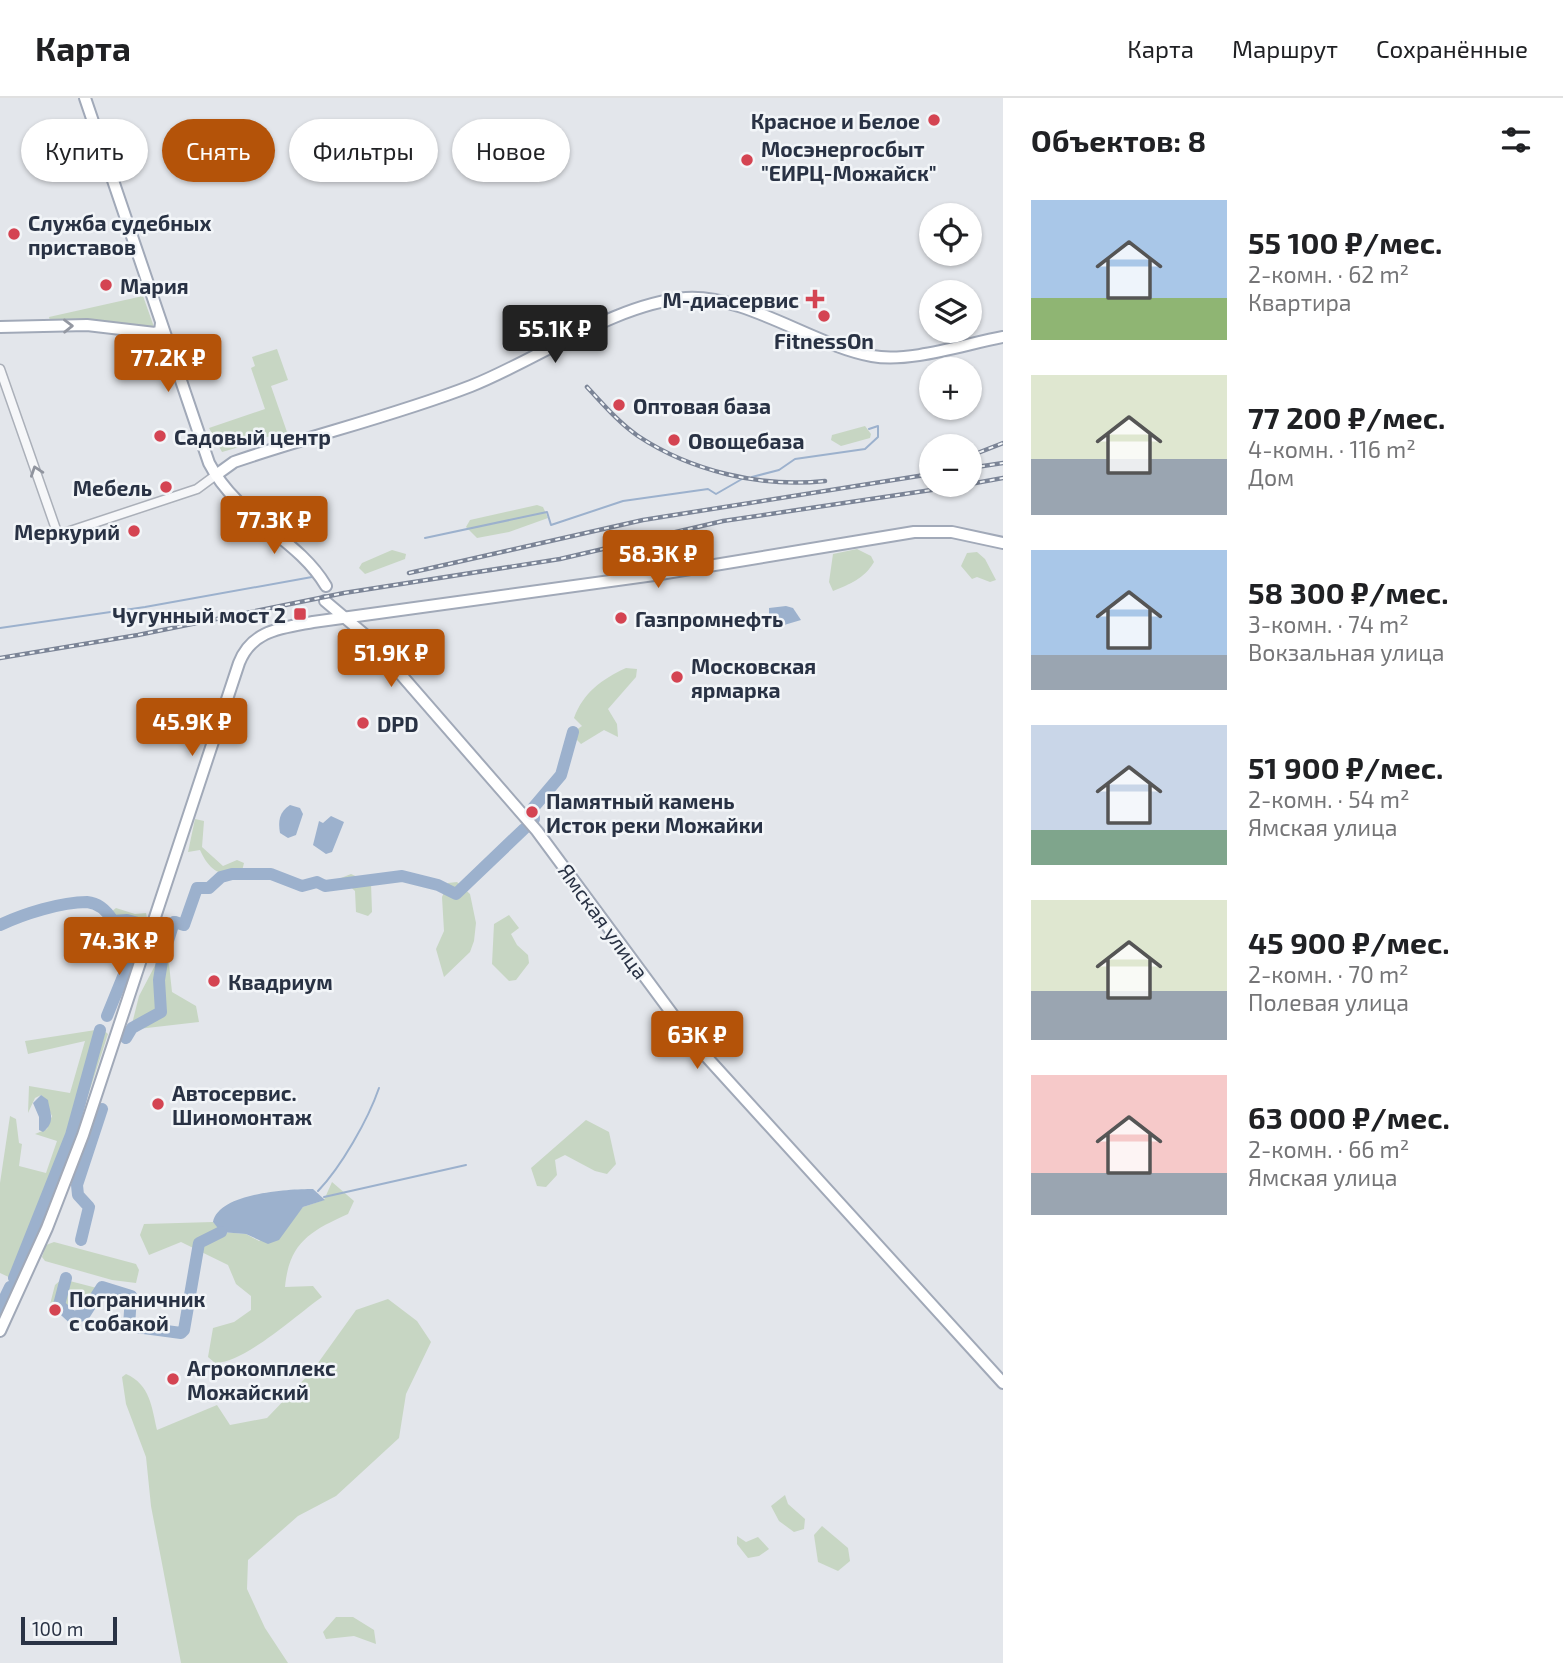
<!DOCTYPE html>
<html lang="ru">
<meta charset="utf-8">
<style>
body{margin:0;font-family:"Exo 2",sans-serif;background:#f6f6f6;color:#202124;height:100vh;display:flex;flex-direction:column;font-size:26px;white-space:nowrap}
*{box-sizing:border-box;margin:0}
p{font-size:23px;color:#757577}
.icon{flex:none;width:38px;height:38px;fill:none;stroke:currentColor;stroke-width:2;stroke-linecap:round;stroke-linejoin:round}
.map{position:relative;flex:1;overflow:hidden}
.side{display:flex;flex-direction:column;background:#fff;width:560px}
.side>*{flex:none}
.hud{position:absolute;left:21px;top:21px;width:665px;height:63px;display:flex;gap:14px}
.tools{position:absolute;left:919px;top:105px;display:grid;gap:14px}
.tools a{display:grid;place-items:center;width:63px;height:63px;border-radius:50%;background:#fff;box-shadow:0 2px 5px #0004;font-size:35px}
.scale{position:absolute;left:21px;bottom:18px;width:96px;box-sizing:border-box;padding-left:7px;border:4px solid #293244;border-top:0;font-size:19px;line-height:24px;white-space:nowrap;color:#293244;-webkit-text-stroke:5px #f2f5f8;paint-order:stroke}
.price{position:absolute;translate:-50% -60px;padding:0 16px;border-radius:7px;background:#b45309;color:#fff;font-size:23px;line-height:46px;filter:drop-shadow(0 2px 4px #0008)}
.price::after{content:'';position:absolute;left:50%;top:42px;width:21px;height:16px;margin-left:-10px;background:inherit;clip-path:polygon(0 0,100% 0,50% 100%)}
.price.active{background:#222;color:#fff}
ul{padding:0;list-style:none}
li{display:flex;align-items:center;gap:21px;height:175px;padding:0 28px}
li span{display:grid;place-items:center;flex:none;width:196px;height:140px;border-radius:0px;color:#555}
li>.icon{margin-inline-start:auto}
span .icon{width:84px;height:84px;fill:#fffc;stroke-width:1}
li b{font-size:30px}
h2{display:flex;justify-content:space-between;align-items:center;height:84px;padding:0 28px;font-size:30px}
.chip{padding:0 24px;border-radius:32px;background:#fff;box-shadow:0 2px 5px #0004;font-size:24px;line-height:63px}
.chip.active{background:#b45309;color:#fff}
header{display:flex;align-items:center;gap:42px;box-sizing:border-box;height:98px;padding:0 35px;background:#fff;border-bottom:2px solid #e0e0e0}
header strong{font-size:33px}
nav{display:flex;gap:38px;margin-inline-start:auto;font-size:24px}
main{display:flex;flex:1;min-height:0}
.map>svg:first-child{display:block}
</style>
<header>
<strong>Карта</strong>
<nav><a>Карта</a><a>Маршрут</a><a>Сохранённые</a></nav>
</header>
<main>
<div class="map">
<svg width="1003" height="1565" viewBox="0 0 1003 1565">
<rect width="100%" height="100%" fill="#e3e6eb"/>
<g fill="#c7d6c3">
<path d="M 143,198 L 154,229 L 105,223 L 50,223 L 49,219 Z"/>
<path d="M 277,251 L 288,282 L 271,288 L 287,334 L 263,340 L 264,342 L 222,354 L 209,330 L 265,311 L 251,270 L 255,268 L 252,259 Z"/>
<path d="M 865,328 L 871,336 L 870,340 L 841,348 L 831,342 L 832,337 Z"/>
<path d="M 537,407 L 543,409 L 548,420 L 509,434 L 477,440 L 466,429 L 470,422 Z"/>
<path d="M 857,451 L 871,458 L 874,464 C 864,481 850,486 833,493 L 829,484 L 833,456 Z"/>
<path d="M 392,452 L 406,456 L 405,461 L 365,476 L 359,470 L 362,465 Z"/>
<path d="M 977,454 L 985,461 L 996,482 L 990,484 L 977,479 L 972,481 L 961,468 L 967,455 Z"/>
<path d="M 626,570 L 637,571 L 636,579 L 608,611 L 617,626 L 618,639 L 604,632 L 581,646 L 577,642 L 576,632 L 582,628 L 574,620 C 583,595 602,581 626,570 Z"/>
<path d="M 195,721 L 204,723 L 202,749 L 223,768 L 237,762 L 244,765 L 240,781 C 218,776 209,772 200,752 L 188,754 Z"/>
<path d="M 351,776 L 371,785 L 372,814 L 368,818 L 356,814 L 355,793 L 341,780 Z"/>
<path d="M 457,784 L 470,796 L 476,825 L 474,843 L 470,854 L 444,879 L 436,851 L 444,833 L 442,799 L 448,785 Z"/>
<path d="M 116,810 L 135,816 L 146,815 L 147,820 L 135,841 L 126,840 L 126,828 L 111,814 Z"/>
<path d="M 509,817 L 519,830 L 511,836 L 517,847 L 528,857 L 529,865 L 516,882 L 509,883 L 492,866 L 494,826 Z"/>
<path d="M 168,857 L 172,894 L 196,908 L 199,924 L 138,931 L 132,926 L 139,898 L 160,858 Z"/>
<path d="M 102,931 L 108,936 C 96,973 35,1166 13,1181 L 0,1175 L 0,1085 L 10,1018 L 16,1021 L 19,1045 L 22,1046 L 19,1068 L 46,1075 L 57,1043 L 35,1036 L 47,1031 L 52,1018 L 41,997 L 35,1000 L 28,1015 L 29,988 L 70,995 L 85,943 L 28,956 L 25,943 Z"/>
<path d="M 586,1022 L 609,1034 L 616,1066 L 607,1076 L 595,1073 L 565,1057 L 555,1062 L 557,1077 L 546,1089 L 537,1088 L 531,1070 Z"/>
<path d="M 332,1084 L 354,1103 L 348,1116 C 310,1133 289,1145 285,1189 L 313,1188 L 322,1199 C 296,1217 245,1265 215,1265 L 208,1259 L 213,1230 L 234,1224 L 251,1212 L 251,1198 L 236,1186 L 228,1167 L 181,1144 L 149,1157 L 140,1137 L 144,1126 L 213,1124 L 222,1134 L 246,1136 L 259,1143 L 293,1121 L 303,1109 L 324,1102 Z"/>
<path d="M 54,1144 L 136,1166 L 139,1172 L 136,1185 L 112,1182 L 45,1163 L 42,1159 L 46,1147 Z"/>
<path d="M 62,1181 L 124,1197 L 124,1200 L 119,1205 L 88,1198 L 75,1203 L 71,1213 L 62,1214 L 53,1209 L 48,1214 L 55,1187 Z"/>
<path d="M 388,1201 L 417,1223 L 431,1244 L 406,1296 L 399,1340 L 336,1398 L 298,1418 L 248,1462 L 247,1491 L 265,1530 L 288,1565 L 181,1565 L 151,1408 L 146,1359 L 126,1306 L 122,1279 L 126,1276 C 150,1286 152,1310 157,1332 L 217,1307 L 230,1327 L 267,1320 L 313,1272 L 356,1212 Z"/>
<path d="M 785,1397 L 788,1406 L 805,1421 L 804,1431 L 794,1434 L 779,1423 L 771,1408 Z"/>
<path d="M 822,1428 L 848,1450 L 850,1463 L 838,1473 L 818,1464 L 814,1437 Z"/>
<path d="M 737,1438 L 746,1444 L 758,1439 L 769,1451 L 759,1458 L 748,1460 L 737,1446 Z"/>
<path d="M 336,1519 L 353,1519 L 374,1532 L 376,1546 L 354,1538 L 326,1541 L 323,1534 Z"/>
</g>
<g fill="#9cb1cd">
<path d="M 786,508 L 793,510 L 801,522 L 774,530 L 769,524 L 769,510 Z"/>
<path d="M 290,707 L 300,710 L 303,716 L 296,737 L 288,740 L 280,735 C 278,723 279,714 290,707 Z"/>
<path d="M 331,718 L 344,724 L 332,754 L 326,756 L 313,747 L 319,723 L 323,725 Z"/>
<path d="M 41,997 L 48,1002 C 50,1015 56,1024 43,1034 L 39,1032 L 39,1019 L 33,1005 Z"/>
<path d="M 313,1091 L 325,1102 L 303,1109 L 279,1142 L 268,1146 L 246,1136 L 221,1134 L 213,1124 C 219,1095 288,1091 313,1091 Z"/>
</g>
<g fill="none" stroke-linecap="round" stroke-linejoin="round">
<g stroke="#9cb1cd" stroke-width="2">
<path d="M 752,379 L 779,372 L 795,361 L 865,351 L 878,339 L 878,328 L 869,331"/>
<path d="M 425,440 L 547,414 L 551,427 L 623,403 L 708,391 L 716,396 L 742,381"/>
<path d="M 0,530 L 145,509 L 312,479"/>
<path d="M 318,1093 C 341,1069 368,1022 379,990"/>
<path d="M 324,1099 L 466,1067"/>
</g>
<g stroke="#9cb1cd" stroke-width="12">
<path d="M 534,721 L 533,710 L 561,677 L 573,634"/>
<path d="M 0,827 C 23,816 61,804 87,804 C 99,805 107,813 113,823 L 127,822 L 145,827"/>
<path d="M 161,829 L 175,824 L 184,827 L 197,790 L 209,790 L 221,779 L 232,776 L 271,776 L 302,788 L 317,784 L 325,788 L 402,778 L 438,787 L 456,796 L 524,731"/>
<path d="M 168,843 L 174,824"/>
<path d="M 107,918 L 144,827"/>
<path d="M 126,940 L 132,930 L 161,914 L 159,882 L 163,857"/>
<path d="M 81,1142 L 89,1109 L 78,1097 L 77,1087 L 102,1011"/>
<path d="M 14,1180 L 71,1037 L 100,932"/>
<path d="M 66,1180 L 59,1207 L 72,1219 L 84,1217 L 102,1189 L 131,1198 L 129,1228 L 181,1235 L 184,1232 L 199,1145 L 221,1134"/>
<path d="M 0,1210 L 10,1189"/>
</g>
<defs>
<path id="minor" d="M 0,271 L 58,437 L 197,391 L 216,377"/>
<g id="major">
<path d="M 85,0 L 209,365 C 238,421 297,439 326,488"/>
<path d="M 0,229 L 87,227 L 155,235 L 160,233 L 161,225"/>
<path d="M 216,377 L 234,364 C 312,337 394,318 471,288 C 537,262 616,205 686,200 C 745,196 815,248 872,258 C 910,265 965,246 1003,239"/>
<path d="M 325,503 L 370,541 L 537,733 L 693,944 L 1003,1285"/>
<path d="M 0,1233 L 47,1130 L 83,1037 L 239,565 C 252,532 281,530 313,524 L 654,477 L 914,434 L 952,434 L 1003,445"/>
</g>
</defs>
<use href="#minor" stroke="#abb0b9" stroke-width="11"/>
<use href="#major" stroke="#a1a9b8" stroke-width="14"/>
<use href="#minor" stroke="#f6f7f9" stroke-width="8"/>
<use href="#major" stroke="#fff" stroke-width="10"/>
<defs>
<g id="rail">
<path d="M 587,289 C 603,306 619,325 638,338 C 691,373 761,390 825,383"/>
<path d="M 970,358 L 1003,345"/>
<path d="M 970,370 L 1003,365"/>
<path d="M 970,386 L 1003,380"/>
<path d="M 409,475 L 643,422 L 931,376"/>
<path d="M 0,560 L 138,537 L 344,495 L 560,461 L 723,423 L 965,387"/>
</g>
</defs>
<use href="#rail" stroke="#7b8496" stroke-width="4.5"/>
<use href="#rail" stroke="#f2f5f8" stroke-width="2" stroke-dasharray="5" stroke-linecap="butt"/>
</g>
<defs><path id="oneway-chevron" d="M-2-3.5L2.5 0L-2 3.5" fill="none" stroke-width="1.6" stroke-linecap="round" stroke-linejoin="round" transform="scale(1.75)"/></defs>
<use stroke="#9498a2" href="#oneway-chevron" transform="translate(68 228) rotate(-1)"/>
<use stroke="#90949e" href="#oneway-chevron" transform="translate(36 373) rotate(-109)"/>
<g fill="#d44452" stroke="#f2f5f8" stroke-width="2.5">
<circle cx="934" cy="22" r="7"/>
<circle cx="747" cy="62" r="7"/>
<circle cx="14" cy="136" r="7"/>
<circle cx="106" cy="187" r="7"/>
<path d="M811.5 190.5h7v7h7v7h-7v7h-7v-7h-7v-7h7z"/>
<circle cx="824" cy="218" r="7"/>
<circle cx="619" cy="307" r="7"/>
<circle cx="160" cy="338" r="7"/>
<circle cx="674" cy="342" r="7"/>
<circle cx="166" cy="389" r="7"/>
<circle cx="134" cy="433" r="7"/>
<rect x="293" y="509" width="14" height="14" rx="3.5"/>
<circle cx="621" cy="520" r="7"/>
<circle cx="677" cy="579" r="7"/>
<circle cx="363" cy="625" r="7"/>
<circle cx="532" cy="714" r="7"/>
<circle cx="214" cy="883" r="7"/>
<circle cx="158" cy="1006" r="7"/>
<circle cx="55" cy="1212" r="7"/>
<circle cx="173" cy="1281" r="7"/>
</g>
<g text-anchor="middle" dominant-baseline="central" stroke-width="5" stroke-linejoin="round" paint-order="stroke">
<g font-size="21" font-weight="bold" fill="#293244" stroke="#f2f5f8" text-anchor="start">
<text x="920" y="22" text-anchor="end">Красное и Белое</text>
<text x="761" y="50">Мосэнергосбыт<tspan x="761" dy="24">"ЕИРЦ-Можайск"</tspan></text>
<text x="28" y="124">Служба судебных<tspan x="28" dy="24">приставов</tspan></text>
<text x="120" y="187">Мария</text>
<text x="799" y="201" text-anchor="end">М-диасервис</text>
<text x="824" y="242" text-anchor="middle">FitnessOn</text>
<text x="633" y="307">Оптовая база</text>
<text x="174" y="338">Садовый центр</text>
<text x="688" y="342">Овощебаза</text>
<text x="152" y="389" text-anchor="end">Мебель</text>
<text x="120" y="433" text-anchor="end">Меркурий</text>
<text x="286" y="516" text-anchor="end">Чугунный мост 2</text>
<text x="635" y="520">Газпромнефть</text>
<text x="691" y="567">Московская<tspan x="691" dy="24">ярмарка</tspan></text>
<text x="377" y="625">DPD</text>
<text x="546" y="702">Памятный камень<tspan x="546" dy="24">Исток реки Можайки</tspan></text>
<text x="228" y="883">Квадриум</text>
<text x="172" y="994">Автосервис.<tspan x="172" dy="24">Шиномонтаж</tspan></text>
<text x="69" y="1200">Пограничник<tspan x="69" dy="24">с собакой</tspan></text>
<text x="187" y="1269">Агрокомплекс<tspan x="187" dy="24">Можайский</tspan></text>
</g>
<g font-size="21" fill="#293244" stroke="#f2f5f8">
<text transform="translate(604 823) rotate(54)">Ямская улица</text>
</g>
</g>
</svg>
<div class="tools">
<a><svg class="icon" aria-label="locate" viewBox="0 0 24 24"><circle cx="12" cy="12" r="6"/><path d="M12 2v4M12 18v4M2 12h4M18 12h4"/></svg></a>
<a><svg class="icon" aria-label="layers" viewBox="0 0 24 24"><path d="M12 4l9 5-9 5-9-5zM3 14l9 5 9-5"/></svg></a>
<a>+</a>
<a>−</a>
</div>
<div class="scale">100 m</div>
<b class="price active" style="left:555px;top:267px">55.1K ₽</b>
<b class="price" style="left:168px;top:296px">77.2K ₽</b>
<b class="price" style="left:274px;top:458px">77.3K ₽</b>
<b class="price" style="left:658px;top:492px">58.3K ₽</b>
<b class="price" style="left:391px;top:591px">51.9K ₽</b>
<b class="price" style="left:192px;top:660px">45.9K ₽</b>
<b class="price" style="left:119px;top:879px">74.3K ₽</b>
<b class="price" style="left:697px;top:973px">63K ₽</b>
<div class="hud">
<a class="chip">Купить</a>
<a class="chip active">Снять</a>
<a class="chip">Фильтры</a>
<a class="chip">Новое</a>
</div>
</div>
<section class="side">
<h2>Объектов: 8<svg class="icon" aria-label="filters" viewBox="0 0 24 24"><path d="M4 7h16M4 17h16"/><circle cx="9" cy="7" r="2"/><circle cx="15" cy="17" r="2"/></svg></h2>
<ul>
<li><span style="background:linear-gradient(#a9c7e8 70%,#8fb573 0)"><svg class="icon" aria-label="home" viewBox="0 0 24 24"><path d="M3 11l9-7 9 7M6 9v11h12V9"/></svg></span><div><b>55 100 ₽/мес.</b><p>2-комн. · 62 m²</p><p>Квартира</p></div></li>
<li><span style="background:linear-gradient(#dfe7d0 60%,#9aa5b1 0)"><svg class="icon" aria-label="home" viewBox="0 0 24 24"><path d="M3 11l9-7 9 7M6 9v11h12V9"/></svg></span><div><b>77 200 ₽/мес.</b><p>4-комн. · 116 m²</p><p>Дом</p></div></li>
<li><span style="background:linear-gradient(#a9c7e8 75%,#9aa5b1 0)"><svg class="icon" aria-label="home" viewBox="0 0 24 24"><path d="M3 11l9-7 9 7M6 9v11h12V9"/></svg></span><div><b>58 300 ₽/мес.</b><p>3-комн. · 74 m²</p><p>Вокзальная улица</p></div></li>
<li><span style="background:linear-gradient(#c9d6e8 75%,#7fa58c 0)"><svg class="icon" aria-label="home" viewBox="0 0 24 24"><path d="M3 11l9-7 9 7M6 9v11h12V9"/></svg></span><div><b>51 900 ₽/мес.</b><p>2-комн. · 54 m²</p><p>Ямская улица</p></div></li>
<li><span style="background:linear-gradient(#dfe7d0 65%,#9aa5b1 0)"><svg class="icon" aria-label="home" viewBox="0 0 24 24"><path d="M3 11l9-7 9 7M6 9v11h12V9"/></svg></span><div><b>45 900 ₽/мес.</b><p>2-комн. · 70 m²</p><p>Полевая улица</p></div></li>
<li><span style="background:linear-gradient(#f6c9c9 70%,#9aa5b1 0)"><svg class="icon" aria-label="home" viewBox="0 0 24 24"><path d="M3 11l9-7 9 7M6 9v11h12V9"/></svg></span><div><b>63 000 ₽/мес.</b><p>2-комн. · 66 m²</p><p>Ямская улица</p></div></li>
</ul>
</section>
</main>
